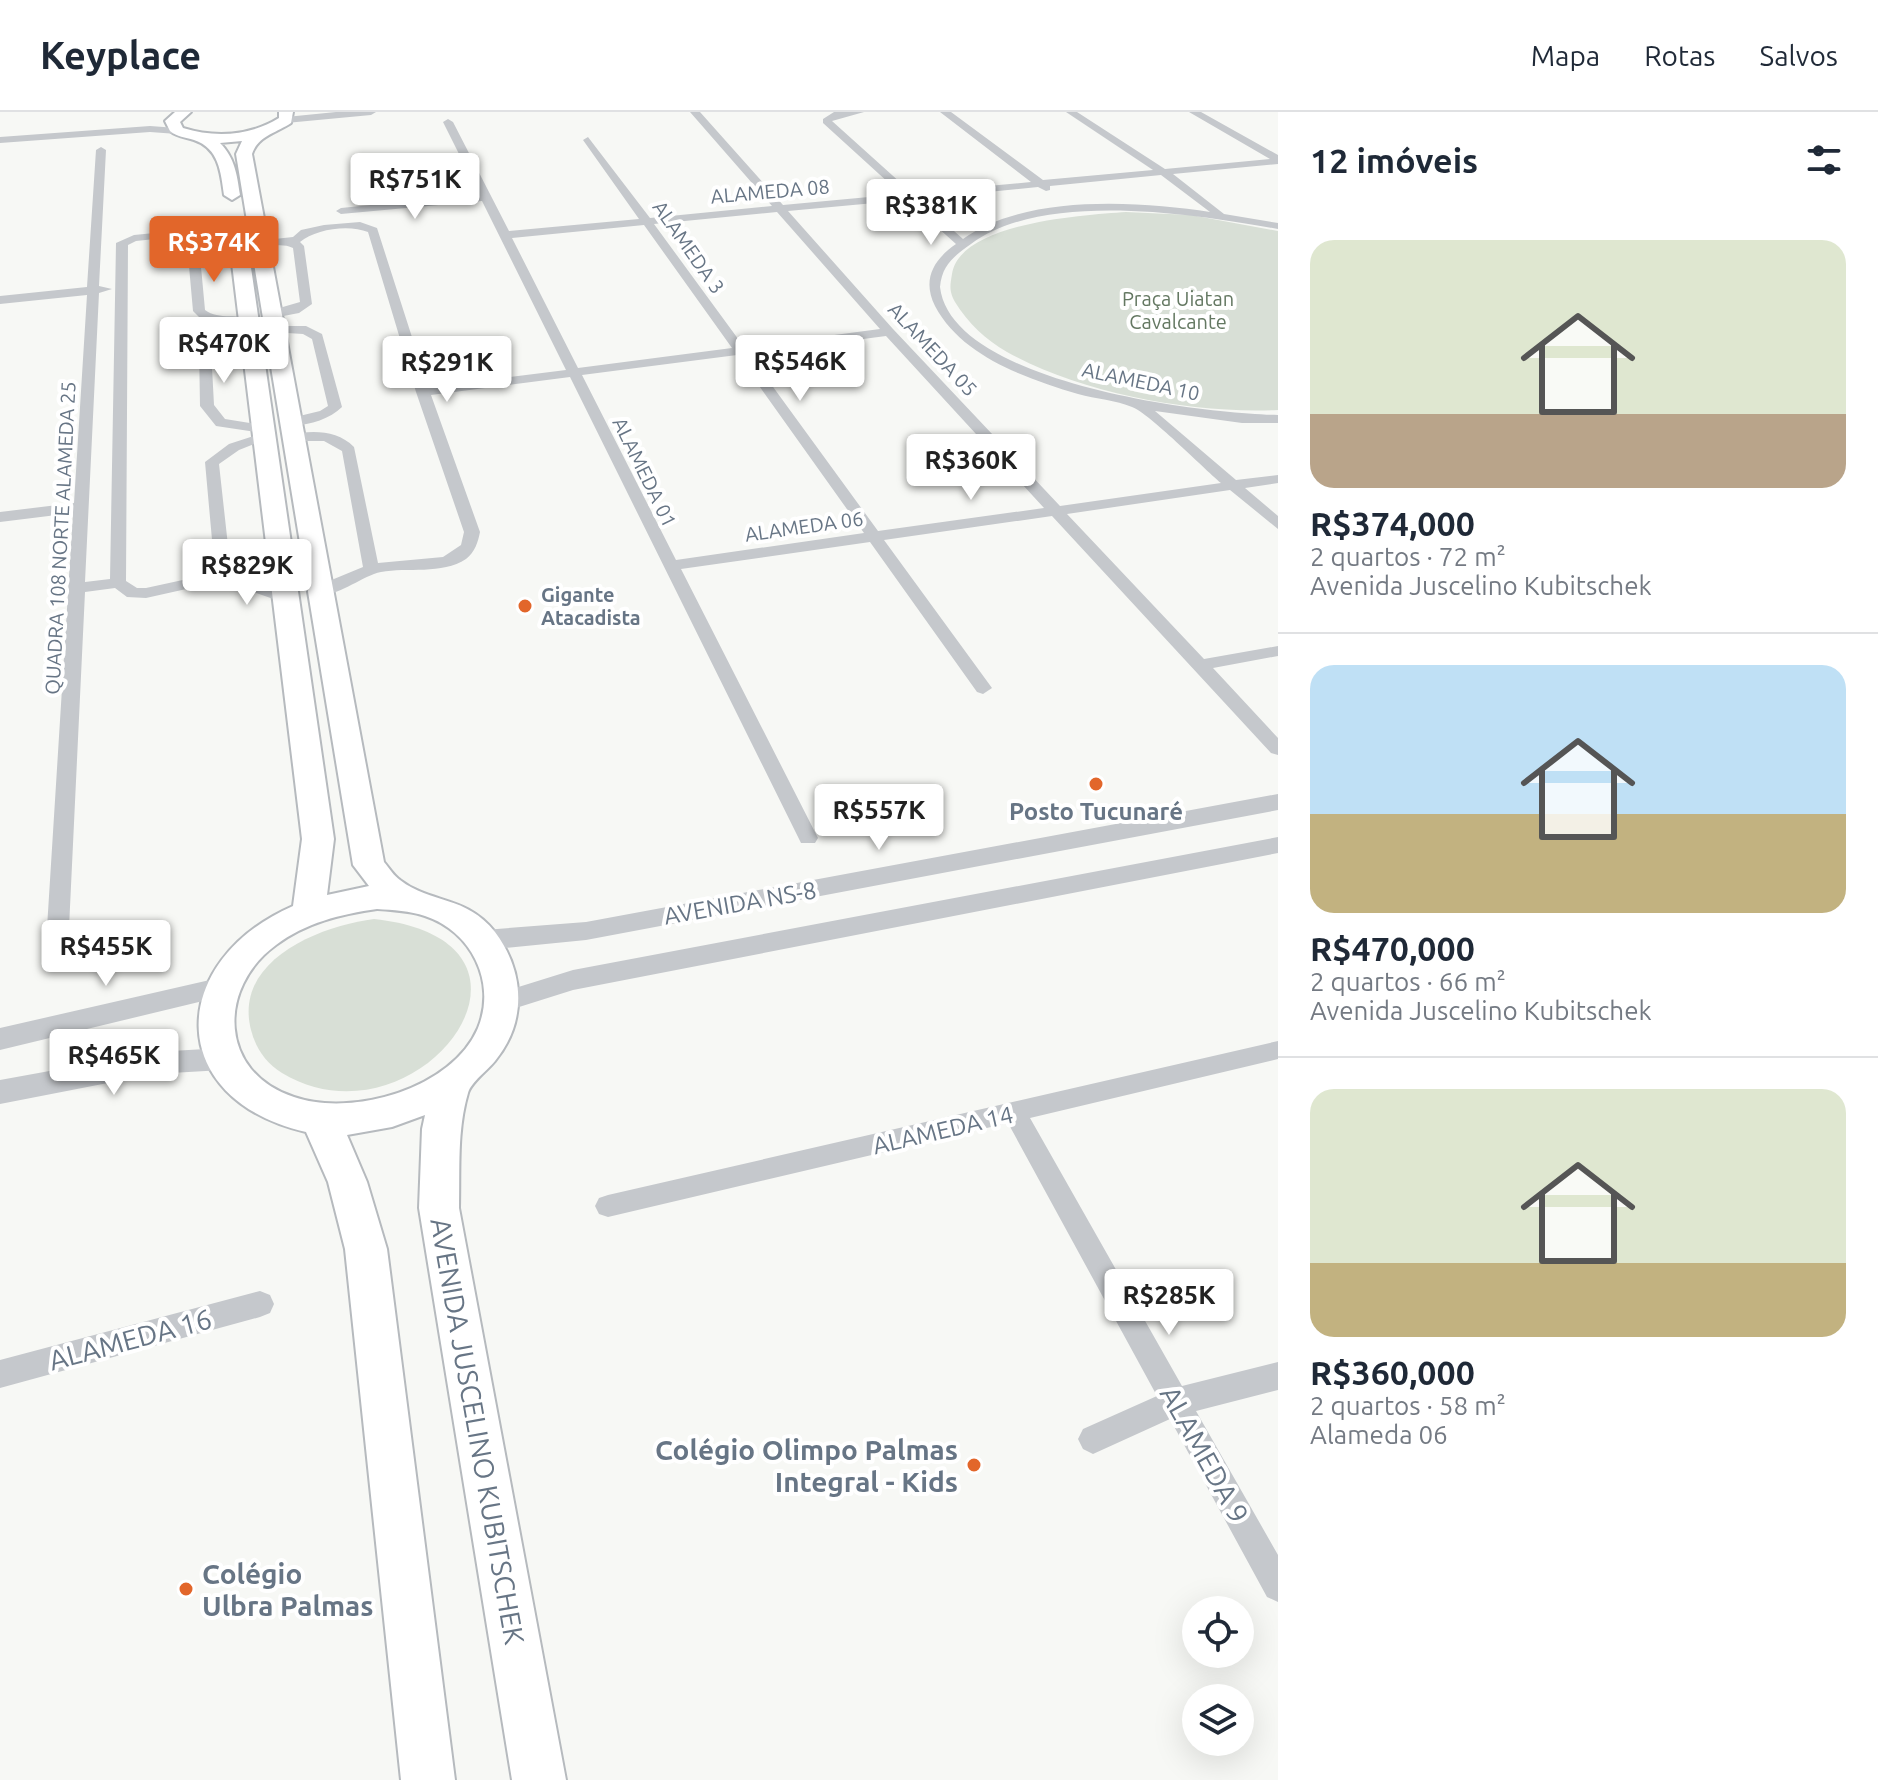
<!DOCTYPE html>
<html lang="pt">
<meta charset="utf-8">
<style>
body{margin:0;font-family:Ubuntu,sans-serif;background:#f6f6f7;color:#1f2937;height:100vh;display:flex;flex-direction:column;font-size:30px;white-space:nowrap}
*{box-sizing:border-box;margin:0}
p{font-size:26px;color:#747a83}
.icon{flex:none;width:44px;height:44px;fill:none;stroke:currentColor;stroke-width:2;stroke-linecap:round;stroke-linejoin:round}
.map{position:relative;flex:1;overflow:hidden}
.panel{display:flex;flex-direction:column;background:#fff;width:600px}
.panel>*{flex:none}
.controls{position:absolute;left:1182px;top:1484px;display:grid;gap:16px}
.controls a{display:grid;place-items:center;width:72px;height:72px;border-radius:50%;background:#fff;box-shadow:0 8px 32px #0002;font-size:40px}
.price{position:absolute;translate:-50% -68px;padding:0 18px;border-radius:8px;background:#fff;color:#222;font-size:26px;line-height:52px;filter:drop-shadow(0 2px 4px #0008)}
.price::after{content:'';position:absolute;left:50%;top:48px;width:24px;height:18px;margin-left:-12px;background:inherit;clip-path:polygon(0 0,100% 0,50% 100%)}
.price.selected{background:#e2662a;color:#fff}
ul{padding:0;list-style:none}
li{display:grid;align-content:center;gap:16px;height:424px;padding:0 32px}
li+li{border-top:2px solid #e0e1e3}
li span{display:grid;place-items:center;height:248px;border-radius:24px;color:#555}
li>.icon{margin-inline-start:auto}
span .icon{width:144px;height:144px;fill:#fffc;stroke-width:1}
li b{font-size:34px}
h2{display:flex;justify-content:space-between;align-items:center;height:96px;padding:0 32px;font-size:34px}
header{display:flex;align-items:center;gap:48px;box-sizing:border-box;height:112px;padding:0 40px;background:#fff;border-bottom:2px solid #e0e1e3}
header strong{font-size:38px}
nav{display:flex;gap:44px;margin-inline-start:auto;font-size:28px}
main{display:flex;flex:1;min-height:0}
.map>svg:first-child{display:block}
</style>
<header>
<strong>Keyplace</strong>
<nav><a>Mapa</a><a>Rotas</a><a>Salvos</a></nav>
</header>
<main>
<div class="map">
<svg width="1278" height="1668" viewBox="0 0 1278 1668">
<rect width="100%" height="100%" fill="#f7f8f5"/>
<g fill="#d8dfd6">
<path d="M 1126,100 L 1191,103 L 1278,119 L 1278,298 C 1193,302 1082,282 1007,240 C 986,228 968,211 955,190 C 949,179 950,174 952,162 C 960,110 1086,103 1126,100 Z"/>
<path d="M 374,807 C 578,829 417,1042 282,961 C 266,951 256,937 251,918 C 233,848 320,814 374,807 Z"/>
</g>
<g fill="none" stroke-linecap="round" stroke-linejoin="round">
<defs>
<path id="primary" d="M 175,0 L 191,0 L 180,10 L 183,16 C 215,26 250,24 279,6 L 279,0 L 293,0 L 291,11 C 276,21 258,24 252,42 L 384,750 C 389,756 394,764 400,768 C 431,792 466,783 495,820 C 525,860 527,910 495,949 C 488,958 471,970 468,981 C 457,1018 460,1057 459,1096 L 566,1668 L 512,1668 L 419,1096 L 422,1017 L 425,1003 L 392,1015 L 347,1023 L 367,1070 L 387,1137 L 455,1668 L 401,1668 L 345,1137 L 328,1070 L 306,1020 C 163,987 167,849 293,794 L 302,727 L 230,135 L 239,130 L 248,135 L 334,727 L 327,783 L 369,774 L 353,753 L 236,42 L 242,29 L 220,31 C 235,46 237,63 240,83 L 232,88 L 224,83 C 221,61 219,36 194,28 C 185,25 177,25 170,19 L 165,9 ZM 377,797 C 393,798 410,799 425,804 C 471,819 497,870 478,916 C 452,977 352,1005 294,985 C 219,961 217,876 276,833 C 305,811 341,802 377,797 Z"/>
</defs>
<use href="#primary" stroke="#b6babe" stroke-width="4"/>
<g fill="#c5c8cc" fill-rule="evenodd">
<path d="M 690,0 L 700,0 L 783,93 L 901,82 L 823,11 L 823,7 L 834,0 L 864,0 L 832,9 L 912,81 L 1031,70 L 940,0 L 951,0 L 1043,68 L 1153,58 L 1066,0 L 1077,0 L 1165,57 L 1270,47 L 1189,0 L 1201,0 L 1278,43 L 1278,52 L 1173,62 L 1224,102 L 1278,111 L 1278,117 C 1193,102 1044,78 971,132 C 954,144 942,153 940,175 C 951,271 1202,302 1278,303 L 1278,311 L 1242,311 L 1155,299 L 1236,368 L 1278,363 L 1278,371 L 1245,376 L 1278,404 L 1278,417 L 1230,378 L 1067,402 L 1204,547 L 1278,534 L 1278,544 L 1213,556 L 1278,626 L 1278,643 L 1271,641 L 1052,404 L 884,428 L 992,576 L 983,582 L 977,580 L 870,430 L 681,457 L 818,726 L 815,731 L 801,731 L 570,265 L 431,283 L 480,420 C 478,430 475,440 466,447 C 442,463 407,455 381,460 C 361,464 338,486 317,482 L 315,478 L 317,474 L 363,455 L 342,339 L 324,329 L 289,329 L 289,323 C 312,318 337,318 354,335 L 378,451 L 443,445 L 461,433 L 464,420 L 416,280 L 368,120 C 349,112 315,117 300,130 L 304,134 L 312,192 L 299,201 L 273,206 L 267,202 L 269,199 L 300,190 L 293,136 C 280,129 265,138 254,131 L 256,129 L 293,125 L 301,118 L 324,113 L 360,110 L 377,116 L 428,275 L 566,258 L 482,89 L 341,102 L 336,99 L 341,96 L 479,82 L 443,10 L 448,7 L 453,10 L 509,119 L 639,107 L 583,28 L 588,25 L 650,106 L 772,94 ZM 1161,63 L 1210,100 C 1138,89 1025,82 963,127 L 918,87 L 1038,75 L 1046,79 L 1050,78 L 1050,74 ZM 907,88 L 956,132 C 933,148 922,168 935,194 C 962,245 1026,266 1078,282 C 1096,287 1116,288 1132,295 C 1150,302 1202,355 1221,371 L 1060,394 L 893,217 L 788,99 ZM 777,100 L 880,217 L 744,235 L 654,112 ZM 644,113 L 732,236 L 578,256 L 512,126 ZM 886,224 L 1044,396 L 878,419 L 749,242 ZM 737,243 L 864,421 L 676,448 L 582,263 Z"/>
<path d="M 101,35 L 106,38 L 99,174 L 112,177 L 99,181 L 85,470 L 110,467 L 116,131 L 134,123 L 236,113 L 240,114 L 240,118 L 136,129 L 128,133 L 126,469 L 137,476 L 146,476 L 215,461 L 205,350 L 229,332 L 263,321 L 216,314 L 200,294 L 199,235 L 222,220 L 250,215 L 256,219 L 254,222 L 230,226 L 211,237 L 214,293 L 225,307 L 269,314 L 271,317 L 266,321 L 272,325 L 239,338 L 219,352 L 231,461 L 293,486 L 285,491 L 222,469 L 146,486 L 127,485 L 115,476 L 85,480 L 69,816 L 66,822 L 50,822 L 47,816 L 73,401 L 0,410 L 0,400 L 74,391 L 87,183 L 0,192 L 0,184 L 87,175 L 96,38 Z"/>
<path d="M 238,127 L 244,130 L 242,132 L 207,140 L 200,144 L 205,198 C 219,209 240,200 254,209 L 248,213 L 203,209 L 193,199 L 188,143 L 199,135 Z"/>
<path d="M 271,214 L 306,214 L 322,222 L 342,295 C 329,308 305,315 287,313 L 287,307 L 320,299 L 328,294 L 312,227 L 303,222 L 271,220 Z"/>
<path d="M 1278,929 L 1278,947 L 1030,1006 L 1182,1274 L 1278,1250 L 1278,1278 L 1196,1299 L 1278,1443 L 1278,1490 L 1267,1485 L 1170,1307 L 1093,1342 L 1083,1337 L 1078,1327 L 1083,1317 L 1157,1284 L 1008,1011 L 608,1105 L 599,1102 L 595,1094 L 599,1086 L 608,1083 Z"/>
<path d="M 260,1179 L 270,1183 L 274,1192 L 270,1201 L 260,1205 L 0,1276 L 0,1248 Z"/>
</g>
<g fill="#c5c8cc" fill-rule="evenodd">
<path d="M 336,0 L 376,0 L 371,3 L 286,11 L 280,8 L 286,5 Z"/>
<path d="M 150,14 L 177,16 L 183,19 L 177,22 L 150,20 L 0,31 L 0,25 Z"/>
<path d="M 1278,682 L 1278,698 L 586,828 L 484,838 L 475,835 L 471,828 L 475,821 L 484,818 L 586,810 Z"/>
<path d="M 1278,725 L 1278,741 L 573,878 L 503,900 L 493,897 L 489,890 L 493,883 L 573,858 Z"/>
<path d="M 223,865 L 232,868 L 236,875 L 232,882 L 0,938 L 0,916 Z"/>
<path d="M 223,936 L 233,939 L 237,947 L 233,955 L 223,958 L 154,962 L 0,992 L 0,968 L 154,940 Z"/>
</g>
<use href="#primary" fill="#fff" fill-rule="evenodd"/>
</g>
<g fill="#e2662a" stroke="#fff" stroke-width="3">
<circle cx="525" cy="494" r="8"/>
<circle cx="1096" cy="672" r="8"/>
<circle cx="974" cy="1353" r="8"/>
<circle cx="186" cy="1477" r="8"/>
</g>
<g text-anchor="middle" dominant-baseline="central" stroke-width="8" stroke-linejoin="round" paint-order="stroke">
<g font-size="20" fill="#677585" stroke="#fff">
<text transform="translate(770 79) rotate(-5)">ALAMEDA 08</text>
<text transform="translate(689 135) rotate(55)">ALAMEDA 3</text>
<text transform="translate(933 237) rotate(47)">ALAMEDA 05</text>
<text transform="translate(1141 269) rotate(12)">ALAMEDA 10</text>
<text transform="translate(645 360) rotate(64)">ALAMEDA 01</text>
<text transform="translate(804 414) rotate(-8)">ALAMEDA 06</text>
<text transform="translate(60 426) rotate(-87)">QUADRA 108 NORTE ALAMEDA 25</text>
</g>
<g font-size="20" fill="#647862" stroke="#fff">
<text x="1178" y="186">Praça Uiatan<tspan x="1178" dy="23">Cavalcante</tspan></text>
</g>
<g font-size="20" font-weight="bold" fill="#677585" stroke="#fff" text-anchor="start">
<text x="541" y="482">Gigante<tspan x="541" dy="23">Atacadista</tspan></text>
</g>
<g font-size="24" font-weight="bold" fill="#677585" stroke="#fff">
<text x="1096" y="699">Posto Tucunaré</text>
</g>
<g font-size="24" fill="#677585" stroke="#fff">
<text transform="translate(740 791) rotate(-10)">AVENIDA NS-8</text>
<text transform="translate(943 1018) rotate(-13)">ALAMEDA 14</text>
</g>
<g font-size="28" fill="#677585" stroke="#fff">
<text transform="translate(130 1227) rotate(-15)">ALAMEDA 16</text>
<text transform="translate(478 1319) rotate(80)">AVENIDA JUSCELINO KUBITSCHEK</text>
<text transform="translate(1205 1342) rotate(61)">ALAMEDA 9</text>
</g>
<g font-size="28" font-weight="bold" fill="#677585" stroke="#fff" text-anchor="end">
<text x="958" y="1337">Colégio Olimpo Palmas<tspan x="958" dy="32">Integral - Kids</tspan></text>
<text x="202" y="1461" text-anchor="start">Colégio<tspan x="202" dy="32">Ulbra Palmas</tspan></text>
</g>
</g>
</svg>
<div class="controls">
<a><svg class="icon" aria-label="locate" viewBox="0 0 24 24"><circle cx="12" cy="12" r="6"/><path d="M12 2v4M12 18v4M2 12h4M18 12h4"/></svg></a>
<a><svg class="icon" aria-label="layers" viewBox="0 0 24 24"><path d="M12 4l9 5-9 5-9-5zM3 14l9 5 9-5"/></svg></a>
</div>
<b class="price" style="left:415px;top:109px">R$751K</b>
<b class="price" style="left:931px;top:135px">R$381K</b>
<b class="price selected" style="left:214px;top:172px">R$374K</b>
<b class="price" style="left:224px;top:273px">R$470K</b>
<b class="price" style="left:800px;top:291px">R$546K</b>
<b class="price" style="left:447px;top:292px">R$291K</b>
<b class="price" style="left:971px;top:390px">R$360K</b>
<b class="price" style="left:247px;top:495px">R$829K</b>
<b class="price" style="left:879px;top:740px">R$557K</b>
<b class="price" style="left:106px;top:876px">R$455K</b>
<b class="price" style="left:114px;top:985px">R$465K</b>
<b class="price" style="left:1169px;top:1225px">R$285K</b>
</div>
<section class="panel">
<h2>12 imóveis<svg class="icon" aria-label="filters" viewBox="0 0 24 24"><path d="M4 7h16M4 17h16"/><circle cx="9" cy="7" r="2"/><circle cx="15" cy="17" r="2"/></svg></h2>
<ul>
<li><span style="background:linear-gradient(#dfe7d0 70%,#b9a48a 0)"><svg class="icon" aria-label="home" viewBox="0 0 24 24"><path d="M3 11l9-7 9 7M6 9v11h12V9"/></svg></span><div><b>R$374,000</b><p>2 quartos · 72 m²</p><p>Avenida Juscelino Kubitschek</p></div></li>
<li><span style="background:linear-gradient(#bfe0f5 60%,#c2b280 0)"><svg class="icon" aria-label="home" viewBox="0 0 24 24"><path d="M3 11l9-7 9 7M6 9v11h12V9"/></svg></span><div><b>R$470,000</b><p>2 quartos · 66 m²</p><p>Avenida Juscelino Kubitschek</p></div></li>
<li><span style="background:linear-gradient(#dfe7d0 70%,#c2b280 0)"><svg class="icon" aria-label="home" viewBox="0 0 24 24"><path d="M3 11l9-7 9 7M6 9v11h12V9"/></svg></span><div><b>R$360,000</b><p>2 quartos · 58 m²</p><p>Alameda 06</p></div></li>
</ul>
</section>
</main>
